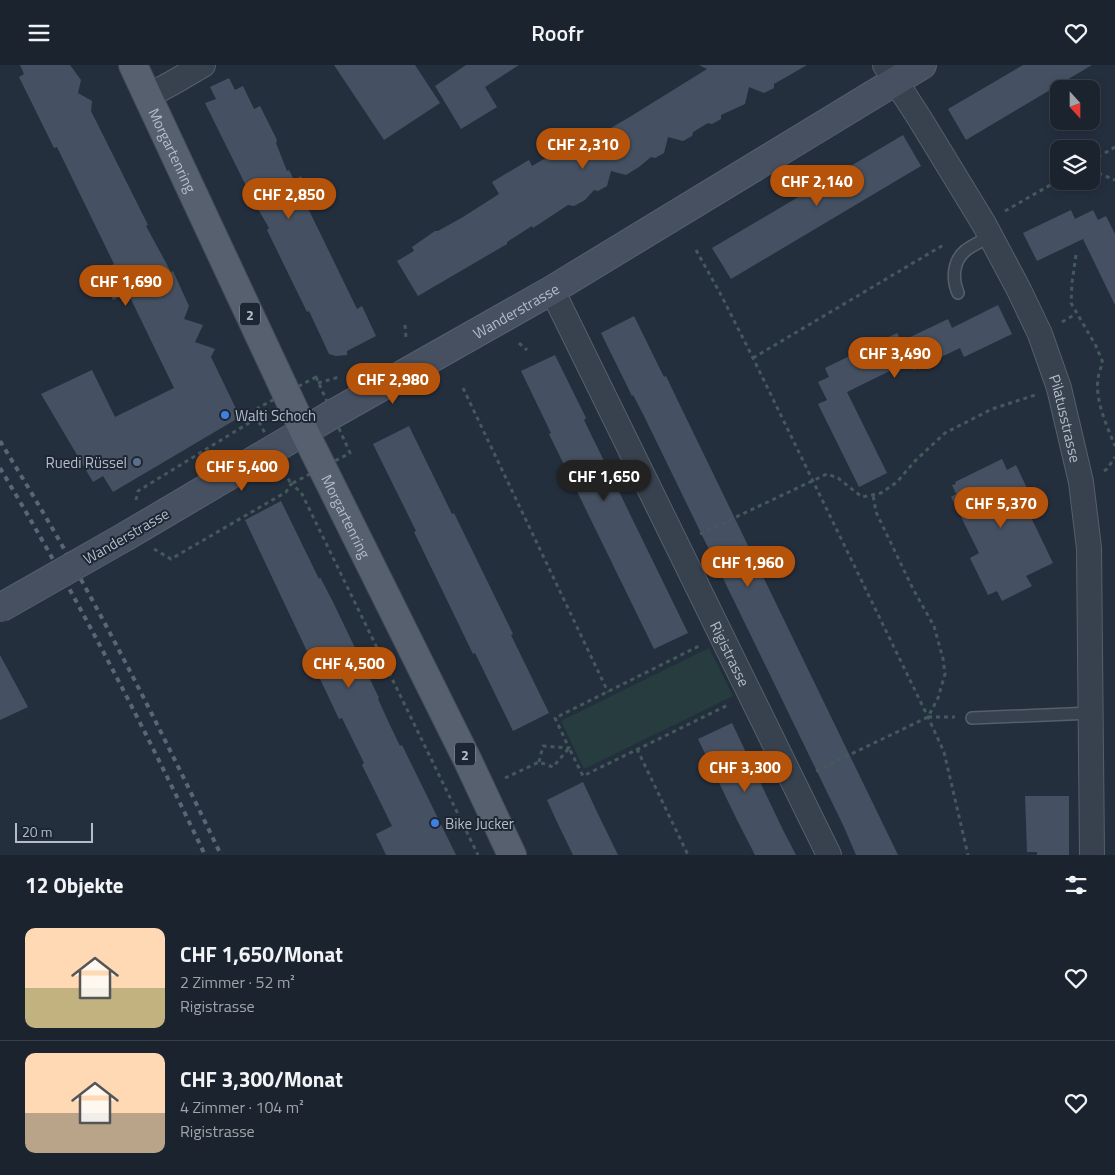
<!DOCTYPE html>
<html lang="de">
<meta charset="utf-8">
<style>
body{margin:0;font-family:"Titillium Web",sans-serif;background:#282f3a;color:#f1f3f6;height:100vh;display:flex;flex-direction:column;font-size:19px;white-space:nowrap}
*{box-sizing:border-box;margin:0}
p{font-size:16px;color:#a0a4aa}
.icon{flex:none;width:28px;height:28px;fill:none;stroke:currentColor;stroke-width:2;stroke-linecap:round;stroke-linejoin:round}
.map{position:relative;height:790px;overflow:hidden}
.side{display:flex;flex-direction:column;background:#1b232e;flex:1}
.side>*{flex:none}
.needle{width:32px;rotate:159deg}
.tools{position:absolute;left:1050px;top:15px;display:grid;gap:10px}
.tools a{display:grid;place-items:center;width:50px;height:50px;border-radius:10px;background:#1b232e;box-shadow:0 2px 8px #0003,0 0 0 1px #39404a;font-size:25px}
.scale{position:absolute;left:15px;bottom:12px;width:78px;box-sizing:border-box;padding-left:5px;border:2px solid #b4bcc9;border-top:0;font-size:14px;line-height:18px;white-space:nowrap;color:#b4bcc9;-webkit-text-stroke:4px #1d2633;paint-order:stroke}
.price{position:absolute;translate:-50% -42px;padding:0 11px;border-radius:18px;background:#b45309;color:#fff;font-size:16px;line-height:32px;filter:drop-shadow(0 1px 2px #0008)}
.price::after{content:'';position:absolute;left:50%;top:30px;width:15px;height:11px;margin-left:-8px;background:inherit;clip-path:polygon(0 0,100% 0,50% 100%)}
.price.current{background:#222;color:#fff}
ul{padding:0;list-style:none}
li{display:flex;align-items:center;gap:15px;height:125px;padding:0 25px}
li+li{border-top:1px solid #39404a}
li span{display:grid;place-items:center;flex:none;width:140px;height:100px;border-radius:10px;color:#555}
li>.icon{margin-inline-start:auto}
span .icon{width:60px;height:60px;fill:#fffc;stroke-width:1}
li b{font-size:21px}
h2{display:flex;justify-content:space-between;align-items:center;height:60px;padding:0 25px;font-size:21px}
header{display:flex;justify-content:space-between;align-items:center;height:65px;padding:0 25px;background:#1b232e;font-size:22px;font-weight:600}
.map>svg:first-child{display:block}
</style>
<header><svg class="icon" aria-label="menu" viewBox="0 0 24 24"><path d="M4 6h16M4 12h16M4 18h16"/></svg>Roofr<svg class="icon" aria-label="heart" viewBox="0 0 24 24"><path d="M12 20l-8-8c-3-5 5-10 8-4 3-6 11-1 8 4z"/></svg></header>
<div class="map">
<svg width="1115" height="790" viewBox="0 0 1115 790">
<rect width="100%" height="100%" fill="#242f3e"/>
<path fill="#263c3f" d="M 709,583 L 733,631 L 584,704 L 561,656 Z"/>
<g fill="#455162">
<path d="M 20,0 L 70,0 L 81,15 L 78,28 L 92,36 L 91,46 L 148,160 L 146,161 L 171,207 L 173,206 L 189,241 L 184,254 L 203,260 L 195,277 L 215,284 L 211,292 L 240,352 L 113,427 L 103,411 L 93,417 L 41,329 L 92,305 L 115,352 L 174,323 L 128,228 L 113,235 L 99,206 L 114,199 L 57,82 L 54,83 L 19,12 L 24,9 Z"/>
<path d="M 334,0 L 415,0 L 440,38 L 384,75 Z"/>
<path d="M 466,0 L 519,0 L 485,22 L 497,42 L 461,64 L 435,21 Z"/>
<path d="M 699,0 L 807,0 L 774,19 L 774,23 L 764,28 L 749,22 L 745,39 L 721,50 L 721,54 L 712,59 L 708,58 L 693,67 L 692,71 L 683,76 L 668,72 L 664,88 L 655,93 L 651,92 L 639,102 L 626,110 L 611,106 L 607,121 L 598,126 L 594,125 L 585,135 L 574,141 L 568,140 L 533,163 L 532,161 L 507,177 L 507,179 L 418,231 L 397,196 L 414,186 L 412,182 L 435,166 L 438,166 L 463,152 L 499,129 L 492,117 L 529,95 L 532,101 L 568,80 L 571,86 L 628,53 L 707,4 Z"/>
<path d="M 1023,0 L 1092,0 L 966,75 L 948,44 Z"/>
<path d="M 229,13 L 235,25 L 243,21 L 254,44 L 260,41 L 277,75 L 276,78 L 287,106 L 289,105 L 294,115 L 301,111 L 308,125 L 304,135 L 357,244 L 362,241 L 376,271 L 347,286 L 347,290 L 336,291 L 329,289 L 309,246 L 307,247 L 267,165 L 269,163 L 254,137 L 205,38 L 216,34 L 210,22 Z"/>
<path d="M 903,70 L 921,101 L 731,214 L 712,183 Z"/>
<path d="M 1071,145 L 1075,154 L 1093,145 L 1098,155 L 1106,151 L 1115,169 L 1115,240 L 1083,174 L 1037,196 L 1023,168 Z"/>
<path d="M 998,240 L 1012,269 L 964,292 L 960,283 L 914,305 L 910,296 L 847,327 L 887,408 L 859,422 L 818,339 L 827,335 L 818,317 L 829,312 L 825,303 L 897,268 L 902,276 L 948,254 L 952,263 Z"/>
<path d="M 634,251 L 664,312 L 666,311 L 677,334 L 898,790 L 856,790 L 844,762 L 644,351 L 633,330 L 632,331 L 601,268 Z"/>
<path d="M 555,290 L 586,353 L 584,355 L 688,568 L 654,584 L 549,369 L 551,368 L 521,306 Z"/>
<path d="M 409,361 L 452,449 L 454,448 L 513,569 L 511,570 L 549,648 L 513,666 L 475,588 L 473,589 L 460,562 L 414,467 L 416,466 L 373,379 Z"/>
<path d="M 1002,394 L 1007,405 L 1016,400 L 1034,438 L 1026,442 L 1053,498 L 1026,511 L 1032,521 L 1002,536 L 997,526 L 988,530 L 970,493 L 979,488 L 951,432 L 956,429 L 952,420 L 956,419 L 955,417 Z"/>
<path d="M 281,436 L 319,514 L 320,512 L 333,537 L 379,633 L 378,634 L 389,658 L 400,681 L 402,680 L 456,790 L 386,790 L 376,769 L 392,761 L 362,700 L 364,698 L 342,653 L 339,654 L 245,455 Z"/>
<path d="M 0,590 L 28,642 L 0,655 Z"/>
<path d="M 732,658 L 783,765 L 796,790 L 755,790 L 737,755 L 698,674 Z"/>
<path d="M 583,717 L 598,749 L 618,790 L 573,790 L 558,759 L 547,735 Z"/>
<path d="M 1025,731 L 1069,731 L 1069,790 L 1037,790 L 1037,787 L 1027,787 Z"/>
</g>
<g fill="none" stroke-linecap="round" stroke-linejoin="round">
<defs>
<g id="lane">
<path d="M 958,228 C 952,214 953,196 965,186 C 972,180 983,176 990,171"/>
<path d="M 972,653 L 1092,648"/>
</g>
<g id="street">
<path id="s1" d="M 885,0 L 920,54 L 984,159 L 1019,225 L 1040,269 L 1059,323 L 1081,417 L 1089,483 L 1092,790"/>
<path d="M 148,31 L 174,17 L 203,0"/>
<path id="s2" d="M 552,225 L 829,790"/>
</g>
<g id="secondary">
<path id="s3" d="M 128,470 L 333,349 L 552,225 L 922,0"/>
</g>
<g id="primary">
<path id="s4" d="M 133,0 L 304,366 L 467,694 L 512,790"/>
</g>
</defs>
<use href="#lane" stroke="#565f6c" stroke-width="14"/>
<use href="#street" stroke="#565f6c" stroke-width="26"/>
<use href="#secondary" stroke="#565f6c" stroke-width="30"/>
<use href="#primary" stroke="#414a57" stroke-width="30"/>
<g stroke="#44595c" stroke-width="3" stroke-dasharray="4 4" stroke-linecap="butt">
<path d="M 1091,96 L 1115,82"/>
<path d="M 1091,105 L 1115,115"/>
<path d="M 1005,146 L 1059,115"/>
<path d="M 696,185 L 720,228 L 753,293 L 928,652 L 944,687 L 968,790"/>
<path d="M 1076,190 L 1072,218 L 1071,238 L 1096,281 L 1103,298 C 1089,324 1105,356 1115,381"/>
<path d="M 1062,257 L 1076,249"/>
<path d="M 405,260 L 406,273"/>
<path d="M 519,278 L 527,285"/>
<path d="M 753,293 L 945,179"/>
<path d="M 316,312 L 350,388 L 291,419 L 257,353 L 258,343 Z"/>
<path d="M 318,318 L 339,312"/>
<path d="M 463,323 L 608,627"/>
<path d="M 1104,406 L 1107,404 L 1115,392"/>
<path d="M 136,435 L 138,426 L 257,353"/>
<path d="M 700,469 L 827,409 L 838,413 L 862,432 L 881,428 L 897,417 L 915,396 L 945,368 L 992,344 L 1035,330"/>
<path d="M 154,484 L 171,494 L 286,427 L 291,419 L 301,427 L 478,790"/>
<path d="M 928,652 L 955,652"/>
<path d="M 637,684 L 688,790"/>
<path d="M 539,697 L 543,681 L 569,683 L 555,653 L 699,581"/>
<path d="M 816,706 L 928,652 L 938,633 L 945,609 L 943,594 L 934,561 L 913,524 L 876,447 L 873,430"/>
<path d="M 505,713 L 539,697 L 553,702 L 569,683 L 583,711 L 728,640"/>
</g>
<use href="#lane" stroke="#38414e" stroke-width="11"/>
<use href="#street" stroke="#38414e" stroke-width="24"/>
<use href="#secondary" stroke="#465061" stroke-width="28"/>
<use href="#primary" stroke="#56606e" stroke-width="28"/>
<g stroke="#5a6575" stroke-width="4" stroke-dasharray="5 5" stroke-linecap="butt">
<path d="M 0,376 C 25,417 50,458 73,500 C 126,595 174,692 221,790"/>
<path d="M 0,403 C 75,528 142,658 205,790"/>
</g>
<defs>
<path id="secondary-bridge" d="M 0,543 L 128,470"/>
</defs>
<use href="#secondary-bridge" stroke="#565f6c" stroke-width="30" stroke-linecap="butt"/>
<use href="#secondary-bridge" stroke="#465061" stroke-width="28"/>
</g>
<g fill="#3f7fe0" stroke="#1d2633" stroke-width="2">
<circle cx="225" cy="350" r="5"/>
<circle cx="435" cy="758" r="5"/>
</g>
<circle fill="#5c6f8a" stroke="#1d2633" stroke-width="2" cx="137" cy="397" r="5"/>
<g text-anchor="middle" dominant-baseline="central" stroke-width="4" stroke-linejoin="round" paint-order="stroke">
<g fill="#1d2633" stroke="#878f9c" stroke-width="1">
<rect x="240" y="237.5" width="20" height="23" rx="4"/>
<rect x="455" y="677.5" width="20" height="23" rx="4"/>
</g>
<g font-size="14" font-weight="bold" fill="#b4bcc9">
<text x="250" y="249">2</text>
<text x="465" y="689">2</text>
</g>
<g font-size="15" fill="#b4bcc9" stroke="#1d2633">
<text stroke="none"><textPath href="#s4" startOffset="94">Morgartenring</textPath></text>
<text stroke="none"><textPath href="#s3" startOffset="448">Wanderstrasse</textPath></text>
<text stroke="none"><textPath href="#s1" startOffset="399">Pilatusstrasse</textPath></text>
<text stroke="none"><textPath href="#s4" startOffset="499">Morgartenring</textPath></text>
<text transform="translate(126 471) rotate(-30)">Wanderstrasse</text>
<text stroke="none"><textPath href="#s2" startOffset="405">Rigistrasse</textPath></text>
</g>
<g font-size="15" fill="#b4bcc9" stroke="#1d2633" text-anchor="start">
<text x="235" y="350">Walti Schoch</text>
<text x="127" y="397" text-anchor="end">Ruedi Rüssel</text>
<text x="445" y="758">Bike Jucker</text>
</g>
</g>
</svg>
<div class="tools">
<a><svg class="needle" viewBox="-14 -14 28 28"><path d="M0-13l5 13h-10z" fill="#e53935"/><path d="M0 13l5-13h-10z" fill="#a0a4aa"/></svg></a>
<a><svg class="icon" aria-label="layers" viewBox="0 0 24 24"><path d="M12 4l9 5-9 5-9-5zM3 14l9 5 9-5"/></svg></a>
</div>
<div class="scale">20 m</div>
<b class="price" style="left:583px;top:105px">CHF 2,310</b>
<b class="price" style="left:817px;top:142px">CHF 2,140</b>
<b class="price" style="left:289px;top:155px">CHF 2,850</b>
<b class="price" style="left:126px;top:242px">CHF 1,690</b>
<b class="price" style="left:895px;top:314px">CHF 3,490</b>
<b class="price" style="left:393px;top:340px">CHF 2,980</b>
<b class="price" style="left:242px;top:427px">CHF 5,400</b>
<b class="price current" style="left:604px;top:437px">CHF 1,650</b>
<b class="price" style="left:1001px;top:464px">CHF 5,370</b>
<b class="price" style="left:748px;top:523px">CHF 1,960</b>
<b class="price" style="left:349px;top:624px">CHF 4,500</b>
<b class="price" style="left:745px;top:728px">CHF 3,300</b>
</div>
<section class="side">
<h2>12 Objekte<svg class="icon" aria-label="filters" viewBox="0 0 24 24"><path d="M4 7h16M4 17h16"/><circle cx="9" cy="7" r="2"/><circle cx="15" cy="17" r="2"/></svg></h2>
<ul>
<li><span style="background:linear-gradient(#ffd9b3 60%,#c2b280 0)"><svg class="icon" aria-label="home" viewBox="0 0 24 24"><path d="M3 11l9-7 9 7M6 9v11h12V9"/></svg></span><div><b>CHF 1,650/Monat</b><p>2 Zimmer · 52 m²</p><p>Rigistrasse</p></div><svg class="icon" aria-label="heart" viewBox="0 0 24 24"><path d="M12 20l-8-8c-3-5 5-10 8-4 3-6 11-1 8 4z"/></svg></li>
<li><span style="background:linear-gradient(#ffd9b3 60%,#b9a48a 0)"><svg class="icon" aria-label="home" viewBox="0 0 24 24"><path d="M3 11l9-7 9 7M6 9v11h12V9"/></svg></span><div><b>CHF 3,300/Monat</b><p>4 Zimmer · 104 m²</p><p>Rigistrasse</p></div><svg class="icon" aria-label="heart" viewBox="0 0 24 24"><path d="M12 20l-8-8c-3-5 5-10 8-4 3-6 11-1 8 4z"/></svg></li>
</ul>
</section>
